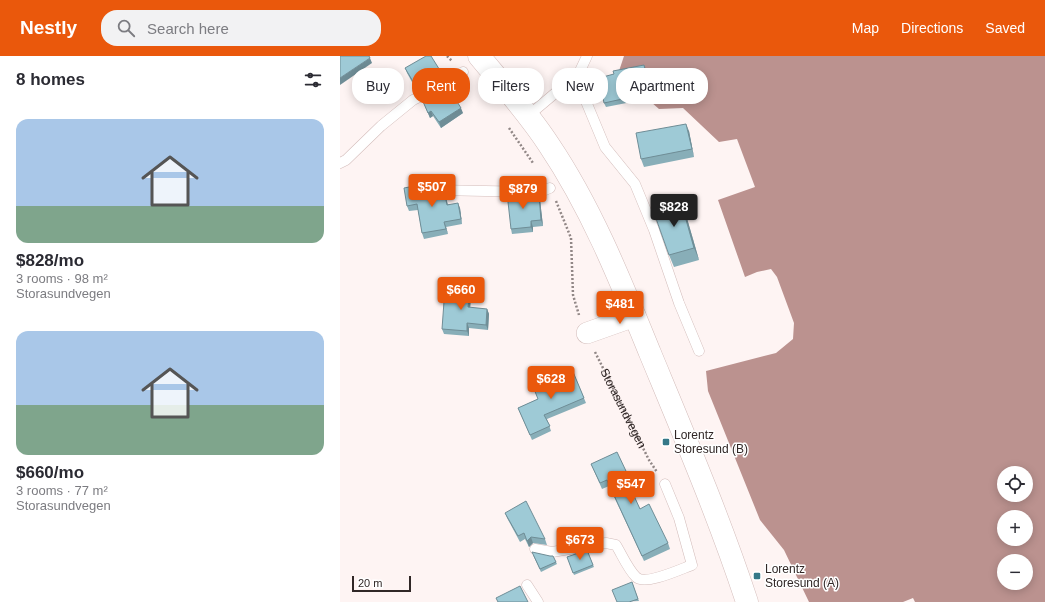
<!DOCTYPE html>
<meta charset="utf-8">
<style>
body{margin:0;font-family:Arial,sans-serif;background:#f2f2f3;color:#2b2b33;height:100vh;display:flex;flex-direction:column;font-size:15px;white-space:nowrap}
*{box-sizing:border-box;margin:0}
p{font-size:13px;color:#7c7c81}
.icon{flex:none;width:22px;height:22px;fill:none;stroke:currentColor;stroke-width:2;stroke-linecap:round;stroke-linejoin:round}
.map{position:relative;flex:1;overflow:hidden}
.drawer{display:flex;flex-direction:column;background:#fff;width:340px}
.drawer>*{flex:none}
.hud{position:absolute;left:12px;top:12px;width:380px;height:36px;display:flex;gap:8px}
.buttons{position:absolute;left:657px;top:410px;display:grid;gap:8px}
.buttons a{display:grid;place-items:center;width:36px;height:36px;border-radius:50%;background:#fff;box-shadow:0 2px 10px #0003;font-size:20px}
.scale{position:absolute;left:12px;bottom:10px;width:59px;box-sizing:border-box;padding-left:4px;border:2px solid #302726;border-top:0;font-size:11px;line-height:14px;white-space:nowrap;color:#302726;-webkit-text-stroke:3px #fff;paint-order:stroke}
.price{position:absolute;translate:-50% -34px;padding:0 9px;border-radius:4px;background:#ea580c;color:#fff;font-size:13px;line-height:26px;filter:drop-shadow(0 1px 2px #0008)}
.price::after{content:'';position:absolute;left:50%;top:24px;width:12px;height:9px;margin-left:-6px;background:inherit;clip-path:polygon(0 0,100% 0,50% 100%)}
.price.current{background:#222;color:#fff}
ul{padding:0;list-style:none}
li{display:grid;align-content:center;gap:8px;height:212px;padding:0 16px}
li span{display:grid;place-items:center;height:124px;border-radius:12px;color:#555}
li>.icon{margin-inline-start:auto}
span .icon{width:72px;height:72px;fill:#fffc;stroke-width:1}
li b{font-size:17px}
h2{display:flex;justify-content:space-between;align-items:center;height:48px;padding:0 16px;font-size:17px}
.tag{padding:0 14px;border-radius:16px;background:#fff;box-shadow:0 2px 10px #0003;font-size:14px;line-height:36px}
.tag.current{background:#ea580c;color:#fff}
header{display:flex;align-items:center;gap:24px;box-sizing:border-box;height:56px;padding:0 20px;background:#ea580c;color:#fff}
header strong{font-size:19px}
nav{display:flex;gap:22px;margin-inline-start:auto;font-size:14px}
.search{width:280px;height:36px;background:#f2f2f3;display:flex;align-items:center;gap:10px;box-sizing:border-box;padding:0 14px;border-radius:16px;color:#7c7c81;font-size:15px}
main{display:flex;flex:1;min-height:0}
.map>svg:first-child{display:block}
</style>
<header>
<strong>Nestly</strong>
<div class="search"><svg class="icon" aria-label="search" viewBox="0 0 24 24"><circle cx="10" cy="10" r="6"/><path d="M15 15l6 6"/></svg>Search here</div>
<nav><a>Map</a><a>Directions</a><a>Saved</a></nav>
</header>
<main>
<section class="drawer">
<h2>8 homes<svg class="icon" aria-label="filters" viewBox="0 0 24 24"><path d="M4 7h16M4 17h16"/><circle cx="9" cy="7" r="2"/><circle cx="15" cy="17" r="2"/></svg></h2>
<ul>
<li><span style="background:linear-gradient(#a9c7e8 70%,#7fa58c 0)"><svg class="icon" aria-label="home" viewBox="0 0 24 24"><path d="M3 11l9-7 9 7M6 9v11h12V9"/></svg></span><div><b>$828/mo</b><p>3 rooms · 98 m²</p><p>Storasundvegen</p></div></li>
<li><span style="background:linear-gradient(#a9c7e8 60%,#7fa58c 0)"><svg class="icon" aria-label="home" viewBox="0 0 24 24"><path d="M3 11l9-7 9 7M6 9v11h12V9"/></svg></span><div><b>$660/mo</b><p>3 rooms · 77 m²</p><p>Storasundvegen</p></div></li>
</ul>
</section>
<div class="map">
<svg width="705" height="546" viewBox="0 0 705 546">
<rect width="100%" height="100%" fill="#fef4f3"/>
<path fill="#bb928f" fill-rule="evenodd" d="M 284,0 L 705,0 L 705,546 L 575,546 L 573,542 L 563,546 L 469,546 L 444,494 L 420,464 L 368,335 L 366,315 L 436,297 L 453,283 L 454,267 L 437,221 L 431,213 L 417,216 L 405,221 L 378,144 L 415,131 L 397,83 L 379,86 L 343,52 L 319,53 L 280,19 L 279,15 ZM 664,417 L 686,417 L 686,439 L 664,439 ZM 664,461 L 686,461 L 686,483 L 664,483 ZM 664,505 L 686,505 L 686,527 L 664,527 Z"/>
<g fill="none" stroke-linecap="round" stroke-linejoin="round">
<defs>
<g id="lane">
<path d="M 239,17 L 245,43 L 265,91 L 295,128 L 314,174 L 339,247 L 359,295"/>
<path d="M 188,60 L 239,17 L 247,0"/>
<path d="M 0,107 L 6,104 L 41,70 L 73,44 L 100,31 L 123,16"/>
<path d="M 95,134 L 200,136 L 210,132"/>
<path d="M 195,493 L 212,496 L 266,487 L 276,489 C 282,499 288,513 296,521 C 305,530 341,513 352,509 L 339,462 L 325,428"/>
<path d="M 187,529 L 198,546"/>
</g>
<path id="street" d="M 247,277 L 295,260"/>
<path id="secondary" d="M 139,0 C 163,29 189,58 209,89 C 252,153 281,226 310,297 C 344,379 379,461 407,546"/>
</defs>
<use href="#lane" stroke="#d3bcba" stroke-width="11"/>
<use href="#street" stroke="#d3bcba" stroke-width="22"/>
<use href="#secondary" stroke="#d3bcba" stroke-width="23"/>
<g stroke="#918786" stroke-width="2.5" stroke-dasharray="2 2" stroke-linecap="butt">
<path d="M 107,0 L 112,5"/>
<path d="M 169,72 L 193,107"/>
<path d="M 216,145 L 231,182 L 233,239 L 239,259"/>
<path id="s1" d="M 255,296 L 309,404 L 317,416"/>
</g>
<use href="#lane" stroke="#fff" stroke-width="10"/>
<use href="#street" stroke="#fff" stroke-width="21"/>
<use href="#secondary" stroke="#fff" stroke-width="22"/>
</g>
<g fill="#88aeb8">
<path d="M 65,12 L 101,16 L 103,21 L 77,35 L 67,17 Z"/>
<path d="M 306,13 L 312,42 L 266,51 L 264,47 Z"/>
<path d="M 81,41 L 123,57 L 101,72 L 93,60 L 90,62 Z"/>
<path d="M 349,75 L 354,101 L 304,111 L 301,103 Z"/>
<path d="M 85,128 L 88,137 L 101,140 L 105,139 L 108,148 L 120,152 L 122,168 L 106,171 L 108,178 L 84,183 L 82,177 L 78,154 L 69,155 L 67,150 Z"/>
<path d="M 192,137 L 193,140 L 199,139 L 200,144 L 203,170 L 193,171 L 193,176 L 172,178 L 171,173 Z"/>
<path d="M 346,159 L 359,204 L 334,211 L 329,199 Z"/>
<path d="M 131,238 L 130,252 L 147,253 L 149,258 L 148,274 L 129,272 L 129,280 L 104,278 L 102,273 Z"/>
<path d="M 231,311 L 246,347 L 207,363 L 211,375 L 192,384 L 178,352 L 198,343 L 211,326 Z"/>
<path d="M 251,408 L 286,415 L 288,420 L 285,421 L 300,453 L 328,487 L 330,493 L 304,505 L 269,430 L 262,433 Z"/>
<path d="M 165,457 L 205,483 L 207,489 L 193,487 L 189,491 L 185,483 L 180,486 L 167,462 Z"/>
<path d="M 247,494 L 254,511 L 234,519 L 227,501 Z"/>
<path d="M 193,499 L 216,506 L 217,508 L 201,516 Z"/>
<path d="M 292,526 L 299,545 L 277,546 Z"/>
</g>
<g fill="#6f8d96">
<path d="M 30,2 L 32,7 L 0,29 L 0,22 Z"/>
<path d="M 304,9 L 306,13 L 312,42 L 310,37 Z"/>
<path d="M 121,52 L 123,57 L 101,72 L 99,66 Z"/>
<path d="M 91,55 L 93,60 L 90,62 L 88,57 Z"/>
<path d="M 346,68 L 349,75 L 354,101 L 352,93 Z"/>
<path d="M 199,139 L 200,144 L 203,170 L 201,164 Z"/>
<path d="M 341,146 L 346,159 L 359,204 L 354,192 Z"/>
<path d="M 118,147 L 120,152 L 122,168 L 121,163 Z"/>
<path d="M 191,165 L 193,171 L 193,176 L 191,171 Z"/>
<path d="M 104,166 L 106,171 L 108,178 L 106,173 Z"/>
<path d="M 130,233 L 131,238 L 130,256 L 128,251 Z"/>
<path d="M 147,253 L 149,258 L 148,274 L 146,269 Z"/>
<path d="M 127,267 L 129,272 L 129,280 L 127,275 Z"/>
<path d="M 191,481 L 193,487 L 189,491 L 187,485 Z"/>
</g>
<g fill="#9ecad6" stroke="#6f8d96">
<path d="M 0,0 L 29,0 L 30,2 L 0,22 Z"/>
<path d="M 86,0 L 91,0 L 101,16 L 75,29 L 65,12 Z"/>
<path d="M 304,9 L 310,37 L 264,47 L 259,22 L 274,18 L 273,15 Z"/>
<path d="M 106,28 L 121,52 L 99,66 L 91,55 L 88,57 L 81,41 Z"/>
<path d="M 346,68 L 352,93 L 301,103 L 296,77 Z"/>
<path d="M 85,128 L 87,137 L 99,135 L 100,140 L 105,139 L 107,149 L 118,147 L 121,163 L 104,166 L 106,173 L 82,177 L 77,148 L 67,150 L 64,132 Z"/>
<path d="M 167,137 L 192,137 L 192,140 L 199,139 L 201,164 L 191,165 L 191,171 L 171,173 Z"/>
<path d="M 341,146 L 354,192 L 329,199 L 313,154 Z"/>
<path d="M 105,232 L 130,233 L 128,251 L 147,253 L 146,269 L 127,267 L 127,275 L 102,273 Z"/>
<path d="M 231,311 L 244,342 L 204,359 L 210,370 L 190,379 L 178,352 L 198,343 L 194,333 L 211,326 L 208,320 Z"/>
<path d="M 277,396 L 286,415 L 283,416 L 300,453 L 309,448 L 328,487 L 302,500 L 267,424 L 260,427 L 251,408 Z"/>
<path d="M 186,445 L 205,483 L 191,481 L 187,485 L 184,477 L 178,480 L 165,457 Z"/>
<path d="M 247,494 L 253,509 L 233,517 L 227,501 Z"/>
<path d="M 192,496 L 210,500 L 213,500 L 216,506 L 200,513 Z"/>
<path d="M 292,526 L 298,543 L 289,546 L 277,546 L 272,534 Z"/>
<path d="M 180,530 L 188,546 L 158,546 L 156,542 Z"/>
</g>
<g fill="#357888" stroke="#fff" stroke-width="1.5">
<rect x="322" y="382" width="8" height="8" rx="2"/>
<rect x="413" y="516" width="8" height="8" rx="2"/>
</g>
<g text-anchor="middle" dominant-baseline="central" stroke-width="3" stroke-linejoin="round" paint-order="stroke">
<g font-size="12" fill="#302726" stroke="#fff">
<text stroke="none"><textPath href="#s1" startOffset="63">Storasundvegen</textPath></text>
</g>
<g font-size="12" fill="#302726" stroke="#fff" text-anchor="start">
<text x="334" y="379">Lorentz<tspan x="334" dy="14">Storesund (B)</tspan></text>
<text x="425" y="513">Lorentz<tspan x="425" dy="14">Storesund (A)</tspan></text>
</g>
</g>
</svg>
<div class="buttons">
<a><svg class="icon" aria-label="locate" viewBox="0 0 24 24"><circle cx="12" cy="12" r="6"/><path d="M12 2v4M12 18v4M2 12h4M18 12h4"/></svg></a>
<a>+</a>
<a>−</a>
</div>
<div class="scale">20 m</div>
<b class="price" style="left:92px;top:152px">$507</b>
<b class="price" style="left:183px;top:154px">$879</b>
<b class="price current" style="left:334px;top:172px">$828</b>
<b class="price" style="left:121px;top:255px">$660</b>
<b class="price" style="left:280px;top:269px">$481</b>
<b class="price" style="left:211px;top:344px">$628</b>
<b class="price" style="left:291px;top:449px">$547</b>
<b class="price" style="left:240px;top:505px">$673</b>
<div class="hud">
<a class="tag">Buy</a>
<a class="tag current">Rent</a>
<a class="tag">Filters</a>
<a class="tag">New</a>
<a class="tag">Apartment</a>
</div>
</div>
</main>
